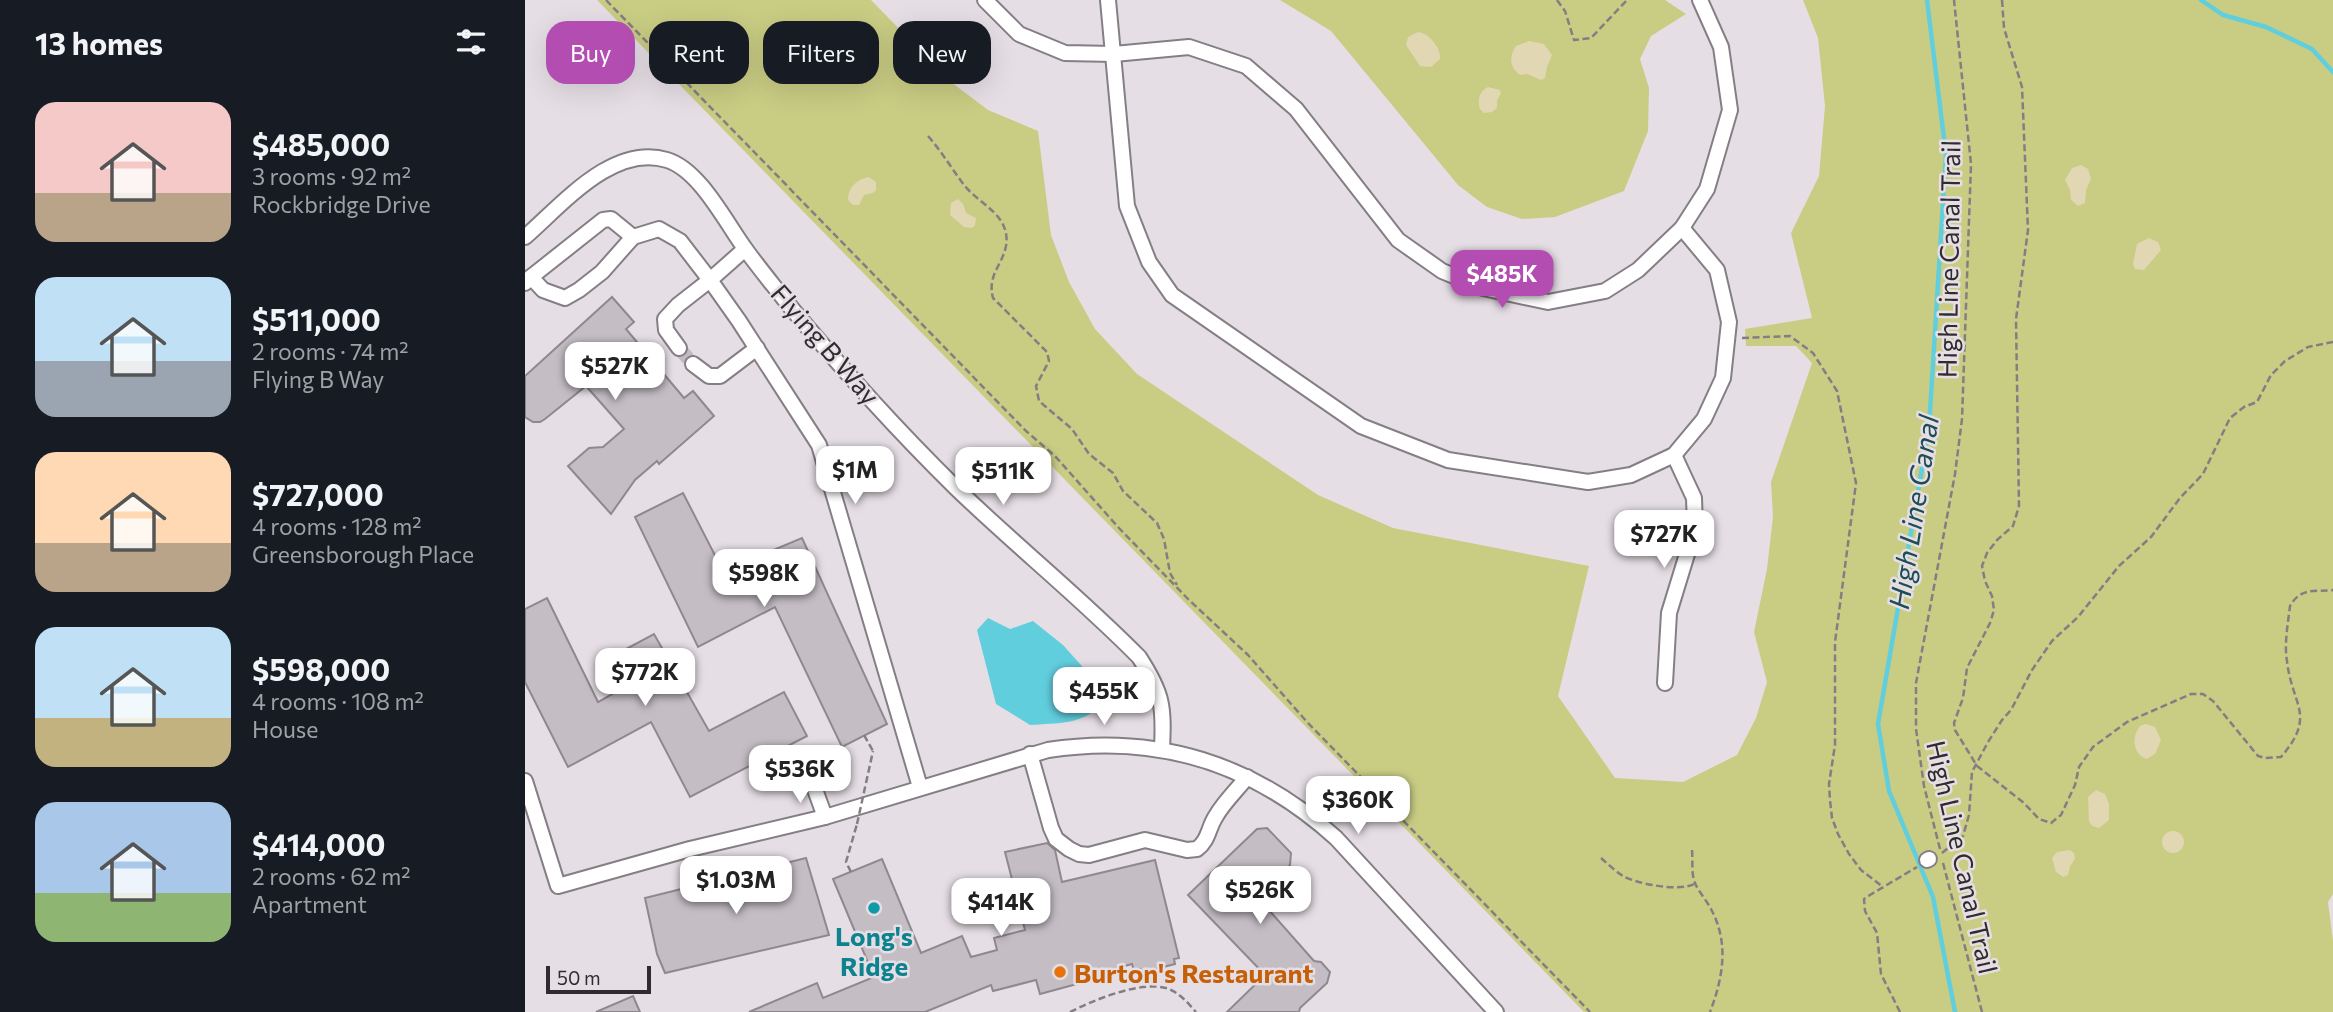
<!DOCTYPE html>
<meta charset="utf-8">
<style>
body{margin:0;font-family:Commissioner,sans-serif;background:#242831;color:#f1f3f6;height:100vh;display:flex;flex-direction:column;font-size:26px;white-space:nowrap}
*{box-sizing:border-box;margin:0}
p{font-size:23px;color:#9ea1a6}
.icon{flex:none;width:38px;height:38px;fill:none;stroke:currentColor;stroke-width:2;stroke-linecap:round;stroke-linejoin:round}
.map{position:relative;flex:1;overflow:hidden}
.details{display:flex;flex-direction:column;background:#171b24;width:525px}
.details>*{flex:none}
.guide{position:absolute;left:21px;top:21px;width:665px;height:63px;display:flex;gap:14px}
.scale{position:absolute;left:21px;bottom:18px;width:105px;box-sizing:border-box;padding-left:7px;border:4px solid #2f2c2e;border-top:0;font-size:19px;line-height:24px;white-space:nowrap;color:#2f2c2e;-webkit-text-stroke:5px #e6dee5;paint-order:stroke}
.price{position:absolute;translate:-50% -60px;padding:0 16px;border-radius:14px;background:#fff;color:#222;font-size:23px;line-height:46px;filter:drop-shadow(0 2px 4px #0008)}
.price::after{content:'';position:absolute;left:50%;top:42px;width:21px;height:16px;margin-left:-10px;background:inherit;clip-path:polygon(0 0,100% 0,50% 100%)}
.price.current{background:#b34db2;color:#fff}
ul{padding:0;list-style:none}
li{display:flex;align-items:center;gap:21px;height:175px;padding:0 35px}
li span{display:grid;place-items:center;flex:none;width:196px;height:140px;border-radius:21px;color:#555}
li>.icon{margin-inline-start:auto}
span .icon{width:84px;height:84px;fill:#fffc;stroke-width:1}
li b{font-size:30px}
h2{display:flex;justify-content:space-between;align-items:center;height:84px;padding:0 35px;font-size:30px}
.chip{padding:0 24px;border-radius:21px;background:#171b24;box-shadow:0 7px 28px #0002;font-size:24px;line-height:63px}
.chip.current{background:#b34db2;color:#fff}
main{display:flex;flex:1;min-height:0}
.map>svg:first-child{display:block}
</style>
<main>
<section class="details">
<h2>13 homes<svg class="icon" aria-label="filters" viewBox="0 0 24 24"><path d="M4 7h16M4 17h16"/><circle cx="9" cy="7" r="2"/><circle cx="15" cy="17" r="2"/></svg></h2>
<ul>
<li><span style="background:linear-gradient(#f6c9c9 65%,#b9a48a 0)"><svg class="icon" aria-label="home" viewBox="0 0 24 24"><path d="M3 11l9-7 9 7M6 9v11h12V9"/></svg></span><div><b>$485,000</b><p>3 rooms · 92 m²</p><p>Rockbridge Drive</p></div></li>
<li><span style="background:linear-gradient(#bfe0f5 60%,#9aa5b1 0)"><svg class="icon" aria-label="home" viewBox="0 0 24 24"><path d="M3 11l9-7 9 7M6 9v11h12V9"/></svg></span><div><b>$511,000</b><p>2 rooms · 74 m²</p><p>Flying B Way</p></div></li>
<li><span style="background:linear-gradient(#ffd9b3 65%,#b9a48a 0)"><svg class="icon" aria-label="home" viewBox="0 0 24 24"><path d="M3 11l9-7 9 7M6 9v11h12V9"/></svg></span><div><b>$727,000</b><p>4 rooms · 128 m²</p><p>Greensborough Place</p></div></li>
<li><span style="background:linear-gradient(#bfe0f5 65%,#c2b280 0)"><svg class="icon" aria-label="home" viewBox="0 0 24 24"><path d="M3 11l9-7 9 7M6 9v11h12V9"/></svg></span><div><b>$598,000</b><p>4 rooms · 108 m²</p><p>House</p></div></li>
<li><span style="background:linear-gradient(#a9c7e8 65%,#8fb573 0)"><svg class="icon" aria-label="home" viewBox="0 0 24 24"><path d="M3 11l9-7 9 7M6 9v11h12V9"/></svg></span><div><b>$414,000</b><p>2 rooms · 62 m²</p><p>Apartment</p></div></li>
</ul>
</section>
<div class="map">
<svg width="1808" height="1012" viewBox="0 0 1808 1012">
<rect width="100%" height="100%" fill="#e6dee5"/>
<g fill="#c9cc83">
<path d="M 72,0 L 346,0 L 426,82 L 463,110 L 513,131 L 526,235 L 544,282 L 570,329 L 612,374 L 793,495 L 868,528 L 1064,566 L 1033,696 L 1090,778 L 1158,782 L 1212,755 L 1231,718 L 1242,682 L 1229,632 L 1242,569 L 1248,517 L 1246,482 L 1287,363 L 1271,346 L 1221,346 L 1220,329 L 1287,318 L 1266,233 L 1294,176 L 1300,106 L 1293,38 L 1278,0 L 1808,0 L 1808,894 L 1803,902 L 1808,941 L 1808,1012 L 1059,1012 Z"/>
<path d="M 755,0 L 1140,0 L 1161,14 L 1126,36 L 1115,59 L 1124,88 L 1123,131 L 1099,191 L 1030,217 L 997,219 L 962,207 L 933,185 L 806,31 Z"/>
</g>
<g fill="#e1d7b3">
<path d="M 893,32 C 904,33 916,48 915,59 L 906,67 L 895,66 L 881,45 L 883,37 Z"/>
<path d="M 1004,41 L 1019,44 L 1027,55 L 1022,67 L 1020,78 L 1016,80 L 1002,74 L 995,75 C 984,66 984,57 991,46 Z"/>
<path d="M 963,87 L 975,90 L 976,93 L 972,101 L 972,108 L 967,112 L 959,113 L 955,109 C 952,101 954,91 963,87 Z"/>
<path d="M 1556,165 L 1563,169 L 1566,179 L 1561,190 L 1560,203 L 1553,206 L 1546,200 L 1545,190 L 1540,180 L 1547,168 Z"/>
<path d="M 344,177 L 351,182 L 351,190 L 348,193 L 339,195 L 334,205 L 328,205 L 323,200 C 323,187 332,179 344,177 Z"/>
<path d="M 433,199 L 438,204 L 441,213 L 451,218 L 450,225 L 447,228 L 439,227 L 425,215 L 426,203 Z"/>
<path d="M 1624,238 L 1633,242 L 1636,250 L 1619,270 L 1610,269 L 1608,264 L 1612,244 Z"/>
<path d="M 1621,724 L 1630,727 L 1636,740 L 1630,754 L 1622,759 C 1608,755 1606,737 1615,726 Z"/>
<path d="M 1571,790 L 1580,794 L 1584,804 L 1584,820 L 1574,828 L 1567,826 L 1564,821 L 1563,797 Z"/>
<circle cx="1648" cy="842" r="11"/>
<path d="M 1545,850 L 1549,853 L 1550,859 L 1545,866 L 1543,875 L 1538,877 L 1531,872 L 1527,858 L 1532,852 Z"/>
</g>
<path fill="#61cede" d="M 463,618 L 485,629 L 508,621 L 538,645 L 573,684 L 577,702 C 562,725 531,723 505,725 L 471,704 L 452,630 Z"/>
<g fill="none" stroke-linecap="round" stroke-linejoin="round">
<g stroke="#61cede" stroke-width="4.5">
<path d="M 1402,0 L 1421,155 L 1404,428 L 1353,724 L 1364,791 L 1408,897 L 1430,1012"/>
<path d="M 1676,0 L 1698,15 L 1741,27 L 1787,49 L 1808,72"/>
</g>
</g>
<g fill="#c4bdc4" stroke="#8f888e" stroke-width="2">
<path d="M 87,297 L 109,322 L 101,329 L 159,398 L 168,391 L 189,416 L 134,464 L 132,461 L 110,480 L 86,514 L 43,466 L 64,448 L 78,447 L 99,429 L 61,386 L 20,419 L 15,422 L 8,422 L 0,417 L 0,376 Z"/>
<path d="M 158,493 L 198,571 L 277,538 L 362,724 L 317,747 L 250,607 L 173,647 L 110,517 Z"/>
<path d="M 22,598 L 73,702 L 103,685 L 88,656 L 129,634 L 184,731 L 259,692 L 282,736 L 165,797 L 126,722 L 43,767 L 0,682 L 0,609 Z"/>
<path d="M 742,828 L 766,853 L 765,865 L 728,904 L 743,909 L 789,961 L 796,962 L 805,972 L 802,983 L 775,1008 L 774,1012 L 702,1012 L 740,975 L 663,895 L 732,829 Z"/>
<path d="M 522,843 L 530,850 L 537,882 L 630,860 L 654,958 L 649,959 L 650,964 L 616,973 L 615,969 L 609,971 L 607,964 L 562,976 L 563,981 L 515,994 L 511,980 L 468,991 L 466,985 L 400,1012 L 224,1012 L 292,983 L 298,998 L 349,977 L 308,879 L 357,859 L 396,953 L 437,936 L 446,957 L 472,950 L 469,938 L 500,930 L 480,852 Z"/>
<path d="M 281,858 L 304,935 L 140,973 L 132,954 L 120,898 Z"/>
<path d="M 108,996 L 115,1012 L 71,1012 Z"/>
</g>
<g fill="none" stroke-linecap="round" stroke-linejoin="round">
<path stroke="#c1bac0" stroke-width="14" stroke-dasharray="14 7" stroke-linecap="butt" d="M 154,348 L 168,364"/>
<defs>
<g id="minor">
<path d="M 460,0 L 494,34 L 540,53 L 589,54 L 664,47 L 721,66 L 771,109 L 873,240 L 917,271 L 958,288 L 1023,302 L 1080,291 L 1113,270 L 1157,228 L 1182,189 L 1205,110 L 1196,47 L 1175,0"/>
<path d="M 583,0 L 602,206 L 624,262 L 647,295 L 836,426 L 923,460 L 1063,482 L 1106,475 L 1149,455 L 1179,419 L 1198,378 L 1204,322 L 1192,270 L 1157,228"/>
<path d="M 0,237 C 37,205 88,143 142,160 C 175,170 201,223 221,250 C 234,268 249,286 263,304 C 316,368 372,430 431,488 C 491,546 556,598 614,657 C 638,694 639,706 637,749"/>
<path d="M 220,249 L 185,280 L 214,321 L 294,445 L 395,787"/>
<path d="M 6,277 L 78,220 L 86,219 L 108,237"/>
<path d="M 0,283 L 6,277 L 18,290 L 40,298 L 54,290 L 77,272 L 108,237 L 134,229 L 155,241 L 185,280 L 153,305 L 140,319 L 141,330 L 154,348"/>
<path d="M 168,364 L 184,376 L 195,376 L 232,348"/>
<path d="M 1140,683 L 1144,613 L 1170,528 L 1169,498 L 1149,455"/>
<path d="M 505,754 L 526,828 L 531,839 L 544,849 L 554,854 L 564,855 L 620,840 L 662,850 L 672,849 C 684,840 683,828 691,816 C 699,802 712,790 722,777"/>
<path d="M 0,781 L 33,886 L 165,849 L 300,817 L 523,750 C 632,733 729,764 811,838 L 971,1012"/>
<path d="M 300,817 L 284,773 C 288,763 298,760 307,757"/>
<path d="M 1402,860 L 1404,859"/>
</g>
</defs>
<use href="#minor" stroke="#857e85" stroke-width="18"/>
<g stroke="#847e83" stroke-width="2.5" stroke-dasharray="7 3.5" stroke-linecap="butt">
<path d="M 81,0 L 501,431 L 530,456 L 593,527 L 663,599 L 723,655 L 782,722 L 1065,1012"/>
<path d="M 1032,0 L 1040,11 L 1049,40 L 1066,38 L 1102,0"/>
<path d="M 1477,0 L 1479,28 L 1497,87 L 1503,230 L 1491,319 L 1494,506 L 1488,526 L 1472,540 L 1462,553 L 1457,566 L 1460,581 L 1467,596 L 1469,610 L 1465,623 L 1442,668 L 1438,698 L 1429,723 L 1430,730 L 1452,766 L 1499,803 L 1514,819 L 1526,823 L 1536,815 L 1550,785 L 1554,767 L 1568,747 L 1602,722 L 1666,694 L 1678,694 L 1688,701 L 1733,756 L 1740,758 L 1756,757 C 1792,715 1767,706 1762,661 C 1759,644 1763,623 1765,606 C 1776,587 1789,592 1808,590"/>
<path d="M 403,136 C 417,152 427,169 439,185 C 455,205 486,215 481,246 C 477,266 462,275 468,298 L 522,352 L 524,361 L 511,386 L 514,401 L 547,429 L 564,454 L 588,473 L 598,491 L 632,523 L 639,539 L 645,573 L 652,585"/>
<path d="M 1217,338 L 1265,336 L 1288,353 L 1312,391 L 1331,483 L 1310,642 L 1310,745 L 1304,784 L 1305,800 L 1307,818 L 1313,834 L 1324,854 L 1336,870 L 1358,887"/>
<path d="M 339,735 L 348,751"/>
<path d="M 1415,849 L 1399,786 L 1391,729 L 1391,683 L 1430,474 L 1437,419 L 1446,164 L 1429,0"/>
<path d="M 1167,850 C 1168,860 1166,874 1170,883 C 1173,891 1183,902 1187,911 C 1204,944 1198,978 1185,1012"/>
<path d="M 1417,853 L 1438,836 L 1444,815 L 1447,772 L 1463,742 L 1477,720 L 1486,710 L 1507,670 L 1527,641 L 1553,617 L 1594,566 L 1626,537 L 1655,498 L 1678,474 L 1705,418 L 1719,407 L 1732,402 L 1746,375 L 1760,361 L 1783,347 L 1808,342"/>
<path d="M 1076,858 C 1083,864 1090,871 1098,876 C 1112,884 1155,892 1169,884"/>
<path d="M 1418,863 L 1457,1012"/>
<path d="M 326,872 L 321,862 L 332,824"/>
<path d="M 545,1012 C 569,1000 614,981 641,988 C 654,992 662,1002 671,1012"/>
<path d="M 1375,1012 L 1356,974 L 1352,933 L 1340,911 L 1339,899 L 1345,895 L 1392,867"/>
</g>
<use href="#minor" stroke="#fff" stroke-width="14"/>
<path stroke="#847e83" stroke-width="2.5" stroke-dasharray="7 3.5" stroke-linecap="butt" d="M 332,824 L 348,751"/>
</g>
<circle fill="#0f9aa8" stroke="#e6dee5" stroke-width="2.5" cx="349" cy="908" r="7"/>
<circle fill="#e8710a" stroke="#e6dee5" stroke-width="2.5" cx="535" cy="972" r="7"/>
<g text-anchor="middle" dominant-baseline="central" stroke-width="5" stroke-linejoin="round" paint-order="stroke">
<g font-size="26" fill="#2f2c2e" stroke="#e6dee5">
<text transform="translate(1423 259) rotate(-89)">High Line Canal Trail</text>
<text transform="translate(301 344) rotate(49)">Flying B Way</text>
<text transform="translate(1438 857) rotate(77)">High Line Canal Trail</text>
</g>
<g font-size="26" font-weight="bold" fill="#0d838f" stroke="#e6dee5">
<text x="349" y="935">Long's<tspan x="349" dy="30">Ridge</tspan></text>
</g>
<g font-size="26" font-weight="bold" fill="#c56008" stroke="#e6dee5" text-anchor="start">
<text x="549" y="972">Burton's Restaurant</text>
</g>
<g font-size="28" font-style="italic" fill="#1d4e54" stroke="#e6dee5">
<text transform="translate(1388 512) rotate(-81)">High Line Canal</text>
</g>
</g>
</svg>
<div class="scale">50 m</div>
<b class="price current" style="left:977px;top:310px">$485K</b>
<b class="price" style="left:90px;top:402px">$527K</b>
<b class="price" style="left:330px;top:506px">$1M</b>
<b class="price" style="left:478px;top:507px">$511K</b>
<b class="price" style="left:1139px;top:570px">$727K</b>
<b class="price" style="left:239px;top:609px">$598K</b>
<b class="price" style="left:120px;top:708px">$772K</b>
<b class="price" style="left:579px;top:727px">$455K</b>
<b class="price" style="left:275px;top:805px">$536K</b>
<b class="price" style="left:833px;top:836px">$360K</b>
<b class="price" style="left:211px;top:916px">$1.03M</b>
<b class="price" style="left:735px;top:926px">$526K</b>
<b class="price" style="left:476px;top:938px">$414K</b>
<div class="guide">
<a class="chip current">Buy</a>
<a class="chip">Rent</a>
<a class="chip">Filters</a>
<a class="chip">New</a>
</div>
</div>
</main>
